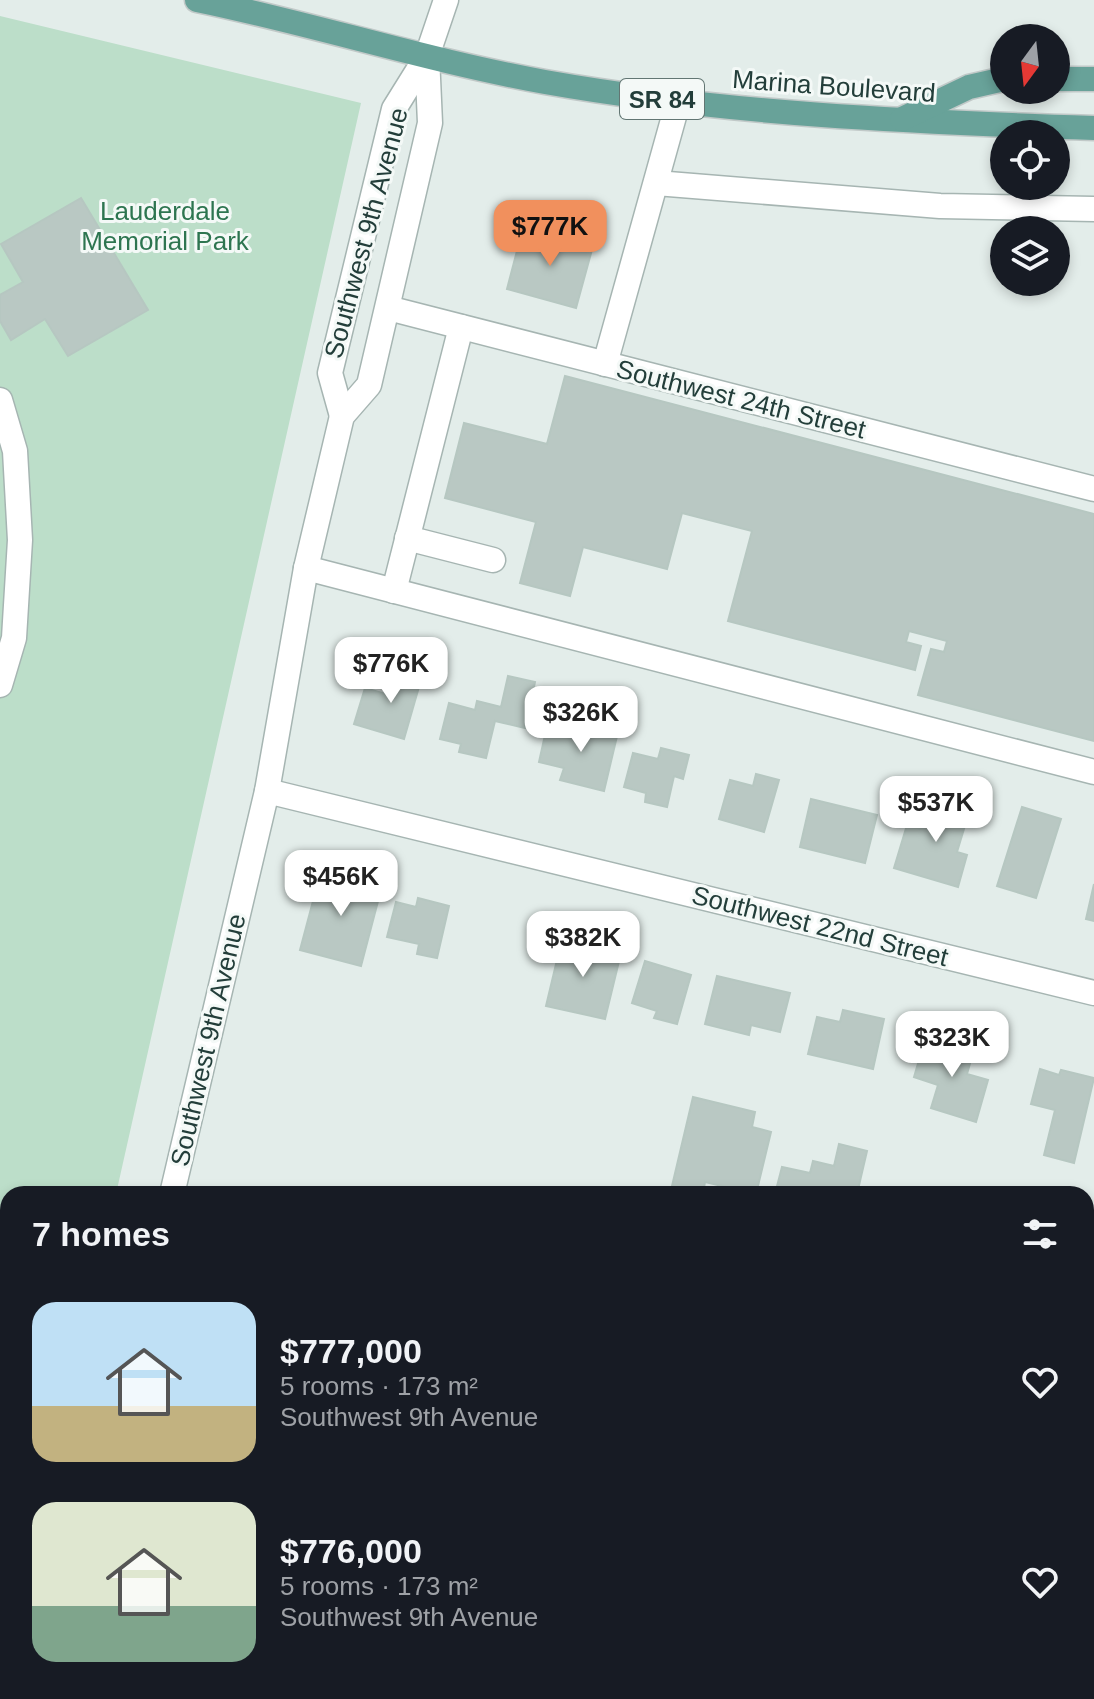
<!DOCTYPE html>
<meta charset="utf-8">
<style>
body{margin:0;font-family:Arial,sans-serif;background:#242831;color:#f1f3f6;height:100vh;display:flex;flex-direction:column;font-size:30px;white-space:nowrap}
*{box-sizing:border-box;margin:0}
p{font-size:26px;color:#9ea1a6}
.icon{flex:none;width:44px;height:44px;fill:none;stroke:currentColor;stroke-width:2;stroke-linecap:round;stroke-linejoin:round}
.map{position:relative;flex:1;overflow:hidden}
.sheet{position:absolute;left:0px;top:1186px;width:1094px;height:514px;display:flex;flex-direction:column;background:#171b24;border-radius:24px 24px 0 0;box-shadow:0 4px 12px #0003}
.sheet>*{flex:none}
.needle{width:52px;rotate:195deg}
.tools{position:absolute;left:990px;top:24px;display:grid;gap:16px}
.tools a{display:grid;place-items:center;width:80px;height:80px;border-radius:50%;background:#171b24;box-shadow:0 4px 12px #0003;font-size:40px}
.price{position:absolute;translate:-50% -68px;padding:0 18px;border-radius:16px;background:#fff;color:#222;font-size:26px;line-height:52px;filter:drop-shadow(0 2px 4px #0008)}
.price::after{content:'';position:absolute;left:50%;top:48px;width:24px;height:18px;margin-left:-12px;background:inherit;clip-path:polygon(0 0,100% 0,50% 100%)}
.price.active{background:#f1905d;color:#111}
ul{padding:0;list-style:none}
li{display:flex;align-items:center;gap:24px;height:200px;padding:0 32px}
li span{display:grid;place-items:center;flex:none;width:224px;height:160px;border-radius:24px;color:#555}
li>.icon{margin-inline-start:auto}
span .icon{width:96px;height:96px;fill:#fffc;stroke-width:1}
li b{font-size:34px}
h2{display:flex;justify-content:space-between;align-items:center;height:96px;padding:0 32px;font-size:34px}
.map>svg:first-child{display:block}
</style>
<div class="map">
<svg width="1094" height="1699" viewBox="0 0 1094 1699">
<rect width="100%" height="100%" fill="#e3edea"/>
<path fill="#bcdec9" d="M 0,16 L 361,103 L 116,1194 L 8,1194 L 8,1676 L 3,1699 L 0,1699 Z"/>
<g fill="#b9c8c3" stroke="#b6c7c1" stroke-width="2">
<path d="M 81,198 L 148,310 L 68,356 L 45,319 L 11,340 L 0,321 L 0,295 L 23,282 L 1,244 Z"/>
<path d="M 523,228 L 593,246 L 576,308 L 507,289 Z"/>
<path d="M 565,376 L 1094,514 L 1094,741 L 918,695 L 931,649 L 944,652 L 947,641 L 909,631 L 906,642 L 921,646 L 915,670 L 728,621 L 752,531 L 682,513 L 667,569 L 583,547 L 570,596 L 520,583 L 536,522 L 445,498 L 464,423 L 547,444 Z"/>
<path d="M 397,665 L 423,673 L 404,739 L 354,724 L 365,688 L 389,695 Z"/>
<path d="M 508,676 L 535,682 L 525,728 L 495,721 L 486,758 L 459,752 L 461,744 L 440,739 L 449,703 L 475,710 L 477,701 L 501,707 Z"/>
<path d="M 574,722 L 618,732 L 604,791 L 560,780 L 564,768 L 539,762 L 547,726 L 571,732 Z"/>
<path d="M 661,748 L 689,755 L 683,779 L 674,776 L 667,807 L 645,802 L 646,793 L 624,787 L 633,753 L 658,759 Z"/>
<path d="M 756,774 L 779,780 L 764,832 L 719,819 L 730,780 L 753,786 Z"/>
<path d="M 931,797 L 970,809 L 957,852 L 967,855 L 958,887 L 894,868 L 907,825 L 921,829 Z"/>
<path d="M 811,799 L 877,815 L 865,863 L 800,847 Z"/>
<path d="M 1022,807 L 1061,819 L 1036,898 L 997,886 Z"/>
<path d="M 321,871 L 382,886 L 361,966 L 300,950 Z"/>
<path d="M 1094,884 L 1094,921 L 1086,919 Z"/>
<path d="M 418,898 L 449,906 L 437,958 L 417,954 L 419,944 L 387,937 L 396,902 L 416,907 Z"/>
<path d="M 562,939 L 621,953 L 605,1019 L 546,1006 Z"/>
<path d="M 645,961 L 691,975 L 677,1024 L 654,1018 L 657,1011 L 632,1003 Z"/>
<path d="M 717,976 L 790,993 L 780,1032 L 751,1025 L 749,1035 L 705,1024 Z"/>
<path d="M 843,1010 L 884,1019 L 873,1069 L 808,1054 L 817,1017 L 840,1022 Z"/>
<path d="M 948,1038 L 975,1046 L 967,1074 L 988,1080 L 976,1122 L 931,1108 L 938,1085 L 914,1077 L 924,1043 L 944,1049 Z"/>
<path d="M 1040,1069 L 1059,1075 L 1061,1070 L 1094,1078 L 1074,1163 L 1044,1155 L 1055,1110 L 1031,1104 Z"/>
<path d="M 693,1097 L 755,1112 L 752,1127 L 771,1132 L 756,1194 L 705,1182 L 703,1194 L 672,1186 Z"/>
<path d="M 839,1144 L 867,1151 L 857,1194 L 775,1194 L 782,1167 L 810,1173 L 813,1161 L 834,1166 Z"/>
</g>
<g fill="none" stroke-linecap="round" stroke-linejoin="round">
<defs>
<g id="minor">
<path d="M 656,183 L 940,206 L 1094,209"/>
<path d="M 388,308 L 1094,489"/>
<path d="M 605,364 L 678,102"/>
<path d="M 0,400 L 15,451 L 20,540 L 14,638 L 0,685"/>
<path d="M 342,416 L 330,373 L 394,109 L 427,56 L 446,0"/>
<path d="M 407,538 L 493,560"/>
<path d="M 306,568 L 1094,772"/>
<path d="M 394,591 L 461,327"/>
<path d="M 267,791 L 1094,993"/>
<path d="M 172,1194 L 267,791 L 306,568 L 342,416 L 369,385 L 430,123 L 427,56"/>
<path d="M 1086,1371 L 1094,1373"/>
<path d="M 1086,1445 L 1094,1412"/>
<path d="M 0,1477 L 8,1479"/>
<path d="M 843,1692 L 870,1699"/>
<path d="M 54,1699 L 56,1692"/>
<path d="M 1026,1699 L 1027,1692"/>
</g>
<g id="major">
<path d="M 197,0 C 314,24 428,61 545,82 C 726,114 911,122 1094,128"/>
<path d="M 1056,79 L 1094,79"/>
<path d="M 902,119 L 969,87 L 1004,79"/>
</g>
</defs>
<use href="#minor" stroke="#a6b5b2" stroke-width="27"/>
<use href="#major" stroke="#c1c9c8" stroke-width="27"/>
<use href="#minor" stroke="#fff" stroke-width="24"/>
<use href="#major" stroke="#68a299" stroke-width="24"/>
</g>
<g text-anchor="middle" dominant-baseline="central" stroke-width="6" stroke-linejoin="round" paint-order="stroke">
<rect fill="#f4f9f7" stroke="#627673" stroke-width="2" x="620" y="79" width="84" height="40" rx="6"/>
<g font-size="24" font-weight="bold" fill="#233e3a">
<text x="662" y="99">SR 84</text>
</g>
<g font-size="26" fill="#233e3a" stroke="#f4f9f7">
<text transform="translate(834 86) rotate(4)">Marina Boulevard</text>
<text transform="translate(366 233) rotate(-75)">Southwest 9th Avenue</text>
<text transform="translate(741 399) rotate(14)">Southwest 24th Street</text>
<text transform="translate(820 926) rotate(14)">Southwest 22nd Street</text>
<text transform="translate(208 1040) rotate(-77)">Southwest 9th Avenue</text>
</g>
<g font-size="26" fill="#2d7550" stroke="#f4f9f7">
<text x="165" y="211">Lauderdale<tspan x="165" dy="30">Memorial Park</tspan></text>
</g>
</g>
</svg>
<div class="tools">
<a><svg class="needle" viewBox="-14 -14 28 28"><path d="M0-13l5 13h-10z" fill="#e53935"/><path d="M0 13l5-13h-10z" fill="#9ea1a6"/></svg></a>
<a><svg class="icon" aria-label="locate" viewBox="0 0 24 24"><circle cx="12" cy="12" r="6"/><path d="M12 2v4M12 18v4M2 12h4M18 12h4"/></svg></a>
<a><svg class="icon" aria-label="layers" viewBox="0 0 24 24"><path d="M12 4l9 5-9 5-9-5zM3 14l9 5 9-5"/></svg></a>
</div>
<b class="price active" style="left:550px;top:268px">$777K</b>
<b class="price" style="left:391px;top:705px">$776K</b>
<b class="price" style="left:581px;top:754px">$326K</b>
<b class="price" style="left:936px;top:844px">$537K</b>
<b class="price" style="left:341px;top:918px">$456K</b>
<b class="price" style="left:583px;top:979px">$382K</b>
<b class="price" style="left:952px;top:1079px">$323K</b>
<section class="sheet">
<h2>7 homes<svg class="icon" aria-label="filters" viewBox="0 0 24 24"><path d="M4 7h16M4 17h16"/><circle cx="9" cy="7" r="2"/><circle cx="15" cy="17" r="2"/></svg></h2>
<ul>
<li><span style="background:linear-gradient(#bfe0f5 65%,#c2b280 0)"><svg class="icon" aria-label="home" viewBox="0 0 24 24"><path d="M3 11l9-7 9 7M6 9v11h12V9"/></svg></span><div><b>$777,000</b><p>5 rooms · 173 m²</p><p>Southwest 9th Avenue</p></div><svg class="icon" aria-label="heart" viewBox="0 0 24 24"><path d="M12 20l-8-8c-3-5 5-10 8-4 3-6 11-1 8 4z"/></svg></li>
<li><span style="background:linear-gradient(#dfe7d0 65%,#7fa58c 0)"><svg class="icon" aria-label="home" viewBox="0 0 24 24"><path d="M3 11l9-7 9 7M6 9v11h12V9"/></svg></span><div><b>$776,000</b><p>5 rooms · 173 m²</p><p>Southwest 9th Avenue</p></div><svg class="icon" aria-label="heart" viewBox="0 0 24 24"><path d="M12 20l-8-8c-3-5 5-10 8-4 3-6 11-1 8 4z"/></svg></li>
</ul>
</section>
</div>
